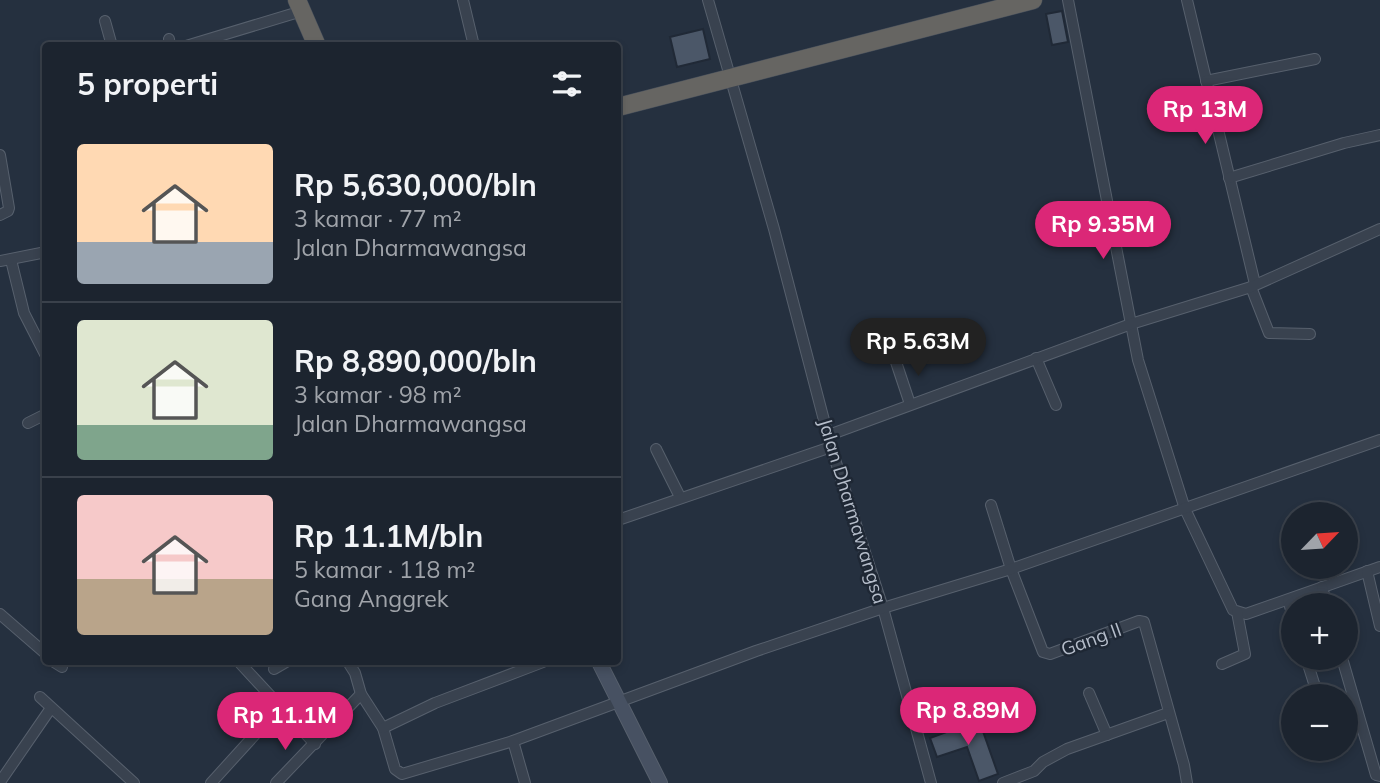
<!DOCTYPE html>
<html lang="id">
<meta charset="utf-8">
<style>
body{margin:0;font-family:Mulish,sans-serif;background:#29303b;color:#f1f3f6;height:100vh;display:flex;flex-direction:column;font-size:26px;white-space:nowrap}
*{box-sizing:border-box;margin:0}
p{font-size:23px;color:#a0a4aa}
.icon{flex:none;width:38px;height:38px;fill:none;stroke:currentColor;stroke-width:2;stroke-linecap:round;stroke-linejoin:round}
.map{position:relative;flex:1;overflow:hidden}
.side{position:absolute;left:42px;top:42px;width:579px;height:623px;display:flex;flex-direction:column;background:#1c242f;border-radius:7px;box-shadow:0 4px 10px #0003,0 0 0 2px #3a414b}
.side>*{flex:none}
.needle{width:46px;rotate:65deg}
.buttons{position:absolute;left:1281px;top:502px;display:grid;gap:14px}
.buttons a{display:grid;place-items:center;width:77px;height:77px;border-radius:50%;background:#1c242f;box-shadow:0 4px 10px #0003,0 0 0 2px #3a414b;font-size:35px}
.price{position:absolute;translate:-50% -60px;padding:0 16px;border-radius:24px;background:#db2777;color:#fff;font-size:23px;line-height:46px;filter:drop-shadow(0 2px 4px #0008)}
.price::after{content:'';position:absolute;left:50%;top:42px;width:21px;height:16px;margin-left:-10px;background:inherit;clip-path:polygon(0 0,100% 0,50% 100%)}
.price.on{background:#222;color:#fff}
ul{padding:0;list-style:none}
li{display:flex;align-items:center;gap:21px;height:175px;padding:0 35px}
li+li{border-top:2px solid #3a414b}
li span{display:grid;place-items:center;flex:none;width:196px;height:140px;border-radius:7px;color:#555}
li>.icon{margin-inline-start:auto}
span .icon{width:84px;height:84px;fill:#fffc;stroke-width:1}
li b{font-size:30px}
h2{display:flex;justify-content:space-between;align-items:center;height:84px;padding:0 35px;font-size:30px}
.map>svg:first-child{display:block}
</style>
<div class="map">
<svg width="1380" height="783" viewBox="0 0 1380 783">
<rect width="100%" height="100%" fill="#25303f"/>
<g fill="#4b5768" stroke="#202936" stroke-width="2">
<path d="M 1062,11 L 1068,42 L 1052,45 L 1046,14 Z"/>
<path d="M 703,29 L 710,59 L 677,67 L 670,37 Z"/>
<path d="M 979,720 L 998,774 L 979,781 L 967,747 L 937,757 L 930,738 Z"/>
</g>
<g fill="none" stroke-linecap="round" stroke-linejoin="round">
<defs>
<g id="minor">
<path d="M 463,0 L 474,46"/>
<path d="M 708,0 L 774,229 L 831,447 L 883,608 L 931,783"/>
<path d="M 1068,0 L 1138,360 L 1185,509 L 1233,610 L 1246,614 L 1380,567"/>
<path d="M 1187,0 L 1255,284"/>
<path d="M 105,21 L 112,46"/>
<path d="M 169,39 L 170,46"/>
<path d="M 186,46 L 302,11"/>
<path d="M 1206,81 L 1315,59"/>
<path d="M 0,155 L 9,208 L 8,211 L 0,215"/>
<path d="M 1229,178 L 1344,143 L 1380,135"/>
<path d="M 11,260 L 24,313 L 46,356"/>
<path d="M 0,261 L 46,252"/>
<path d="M 1251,287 L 1269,333 L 1310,334"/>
<path d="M 1036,358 L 1056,405"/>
<path d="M 896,362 L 910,404"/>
<path d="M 28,423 L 46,414"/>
<path d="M 829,435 L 1131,324 L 1251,287 L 1380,229"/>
<path d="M 656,449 L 680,497"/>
<path d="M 991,505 L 1011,569 L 1043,652 L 1050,654 L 1139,621 L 1144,622 L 1184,765 L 1187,783"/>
<path d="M 618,520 L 831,447"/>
<path d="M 1367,571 L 1380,626"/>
<path d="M 1322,587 L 1327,606"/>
<path d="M 1288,600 L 1293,616"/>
<path d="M 0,614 L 46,654"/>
<path d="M 1306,658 L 1318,696"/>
<path d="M 1342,658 L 1376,775 L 1380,776"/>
<path d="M 54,662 L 62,667"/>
<path d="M 239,662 L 315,744"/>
<path d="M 348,662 L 355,673 L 361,694 L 383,728 L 395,769 L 402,774 L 513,741 L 756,651 L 883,608 L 1011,569 L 1380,440"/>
<path d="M 1222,664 L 1245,654 L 1237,612"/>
<path d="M 274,669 L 286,662"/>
<path d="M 1089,693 L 1107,735"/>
<path d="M 40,697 L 134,783"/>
<path d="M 383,728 L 435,703 L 543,662"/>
<path d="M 513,741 L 525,783"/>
<path d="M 0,782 L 51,708"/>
<path d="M 211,783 L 281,706"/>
<path d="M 276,783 L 361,694"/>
<path d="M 1003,783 L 1034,771 L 1043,762 L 1067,749 L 1168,713"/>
</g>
<path id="secondary" d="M 599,662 L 660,783"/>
<g id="trunk">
<path d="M 297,0 L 317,46"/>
<path d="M 618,107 L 1033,0"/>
</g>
</defs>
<use href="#minor" stroke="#57606d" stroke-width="12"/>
<use href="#secondary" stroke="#57606d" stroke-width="16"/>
<use href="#trunk" stroke="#444d5a" stroke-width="19"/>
<use href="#minor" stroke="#39424f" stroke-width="10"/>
<use href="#secondary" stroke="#475162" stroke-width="14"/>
<use href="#trunk" stroke="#666562" stroke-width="18"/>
</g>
<g text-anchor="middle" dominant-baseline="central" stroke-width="5" stroke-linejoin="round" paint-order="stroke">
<g font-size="19" fill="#b5bdca" stroke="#1e2734">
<text transform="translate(853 511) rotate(73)">Jalan Dharmawangsa</text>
<text transform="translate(1091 639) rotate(-20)">Gang II</text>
</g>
</g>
</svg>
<div class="buttons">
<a><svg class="needle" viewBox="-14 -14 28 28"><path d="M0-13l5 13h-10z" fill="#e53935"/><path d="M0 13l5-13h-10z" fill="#a0a4aa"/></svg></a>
<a>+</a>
<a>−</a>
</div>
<b class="price" style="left:1205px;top:146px">Rp 13M</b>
<b class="price" style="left:1103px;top:261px">Rp 9.35M</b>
<b class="price on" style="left:918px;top:378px">Rp 5.63M</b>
<b class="price" style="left:968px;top:747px">Rp 8.89M</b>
<b class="price" style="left:285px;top:752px">Rp 11.1M</b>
<section class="side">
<h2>5 properti<svg class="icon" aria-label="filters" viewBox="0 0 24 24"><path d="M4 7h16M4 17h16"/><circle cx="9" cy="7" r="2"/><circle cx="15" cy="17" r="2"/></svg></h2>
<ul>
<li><span style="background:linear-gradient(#ffd9b3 70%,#9aa5b1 0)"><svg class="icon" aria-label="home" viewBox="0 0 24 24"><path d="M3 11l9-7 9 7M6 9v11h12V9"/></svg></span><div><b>Rp 5,630,000/bln</b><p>3 kamar · 77 m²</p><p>Jalan Dharmawangsa</p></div></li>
<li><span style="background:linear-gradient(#dfe7d0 75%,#7fa58c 0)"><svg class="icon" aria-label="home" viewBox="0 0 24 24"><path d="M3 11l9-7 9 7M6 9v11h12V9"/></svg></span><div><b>Rp 8,890,000/bln</b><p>3 kamar · 98 m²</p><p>Jalan Dharmawangsa</p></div></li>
<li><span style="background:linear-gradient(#f6c9c9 60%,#b9a48a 0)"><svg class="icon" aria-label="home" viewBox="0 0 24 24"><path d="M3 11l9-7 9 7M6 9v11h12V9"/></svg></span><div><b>Rp 11.1M/bln</b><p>5 kamar · 118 m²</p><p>Gang Anggrek</p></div></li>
</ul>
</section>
</div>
